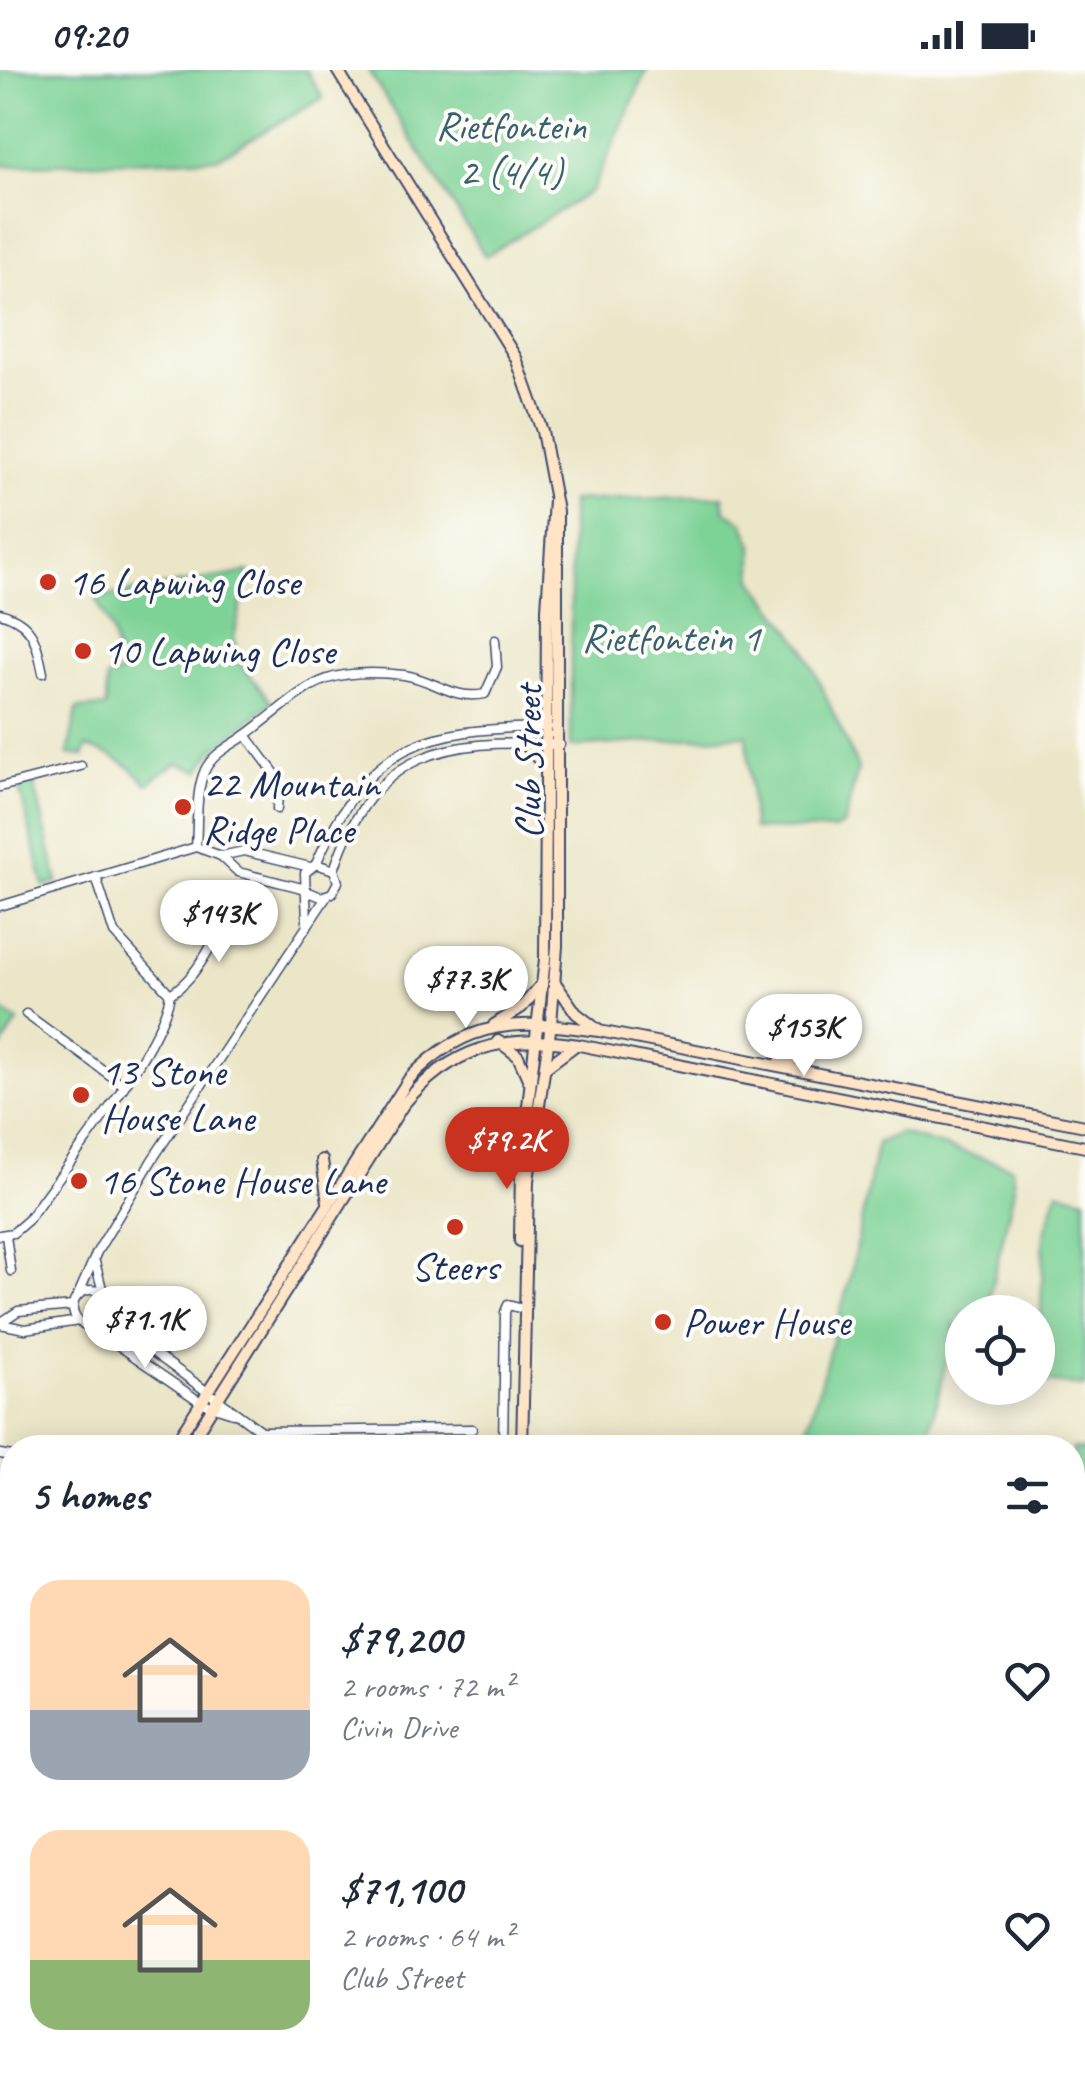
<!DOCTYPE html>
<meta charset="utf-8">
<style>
body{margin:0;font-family:Caveat,sans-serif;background:#f6f6f7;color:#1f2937;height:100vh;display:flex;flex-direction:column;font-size:38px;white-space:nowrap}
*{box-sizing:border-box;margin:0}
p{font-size:32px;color:#747a83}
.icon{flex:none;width:55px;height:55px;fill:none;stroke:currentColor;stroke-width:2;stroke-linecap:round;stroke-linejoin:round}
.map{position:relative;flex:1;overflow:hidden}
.drawer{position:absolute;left:0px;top:1365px;width:1085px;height:642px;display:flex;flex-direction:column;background:#fff;border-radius:40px 40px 0 0;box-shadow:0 5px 25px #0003}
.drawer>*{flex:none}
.fabs{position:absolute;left:945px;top:1225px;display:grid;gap:20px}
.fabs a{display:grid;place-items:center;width:110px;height:110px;border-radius:50%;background:#fff;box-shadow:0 5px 25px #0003;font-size:50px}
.price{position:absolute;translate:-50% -85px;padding:0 22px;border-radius:35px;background:#fff;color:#222;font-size:32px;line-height:65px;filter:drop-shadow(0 2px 5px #0008)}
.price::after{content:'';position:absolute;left:50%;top:60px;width:30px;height:22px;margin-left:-15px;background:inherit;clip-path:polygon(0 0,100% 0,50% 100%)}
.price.on{background:#c8321e;color:#fff}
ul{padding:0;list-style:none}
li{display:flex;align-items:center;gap:30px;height:250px;padding:0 30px}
li span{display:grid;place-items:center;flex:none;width:280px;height:200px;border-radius:30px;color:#555}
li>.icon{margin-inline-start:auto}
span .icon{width:120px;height:120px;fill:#fffc;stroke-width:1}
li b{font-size:42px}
h2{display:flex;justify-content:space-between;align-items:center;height:120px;padding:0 30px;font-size:42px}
.status{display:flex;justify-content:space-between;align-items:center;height:70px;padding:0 50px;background:#fff;direction:ltr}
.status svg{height:28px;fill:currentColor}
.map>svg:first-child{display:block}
</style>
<div class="status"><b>09:20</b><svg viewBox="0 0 49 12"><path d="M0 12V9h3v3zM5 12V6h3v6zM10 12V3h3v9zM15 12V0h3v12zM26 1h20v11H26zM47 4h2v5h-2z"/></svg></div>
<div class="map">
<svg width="1085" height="2006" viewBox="0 0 1085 2006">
<rect width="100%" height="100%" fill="#fdfcf7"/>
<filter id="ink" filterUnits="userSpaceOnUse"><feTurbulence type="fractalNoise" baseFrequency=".01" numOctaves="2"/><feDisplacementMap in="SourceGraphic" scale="20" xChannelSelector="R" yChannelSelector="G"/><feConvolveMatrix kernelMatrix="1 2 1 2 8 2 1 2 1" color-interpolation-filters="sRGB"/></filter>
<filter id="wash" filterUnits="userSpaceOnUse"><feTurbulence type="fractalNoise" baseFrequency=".0048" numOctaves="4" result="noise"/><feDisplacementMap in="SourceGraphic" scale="40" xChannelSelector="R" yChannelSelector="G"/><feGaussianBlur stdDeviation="2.25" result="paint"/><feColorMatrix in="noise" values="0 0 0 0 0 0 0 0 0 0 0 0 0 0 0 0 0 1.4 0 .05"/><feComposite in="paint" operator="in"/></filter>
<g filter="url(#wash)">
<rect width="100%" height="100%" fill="#ebe6c8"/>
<g fill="#7dd296" stroke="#4c807a" stroke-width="2.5">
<path d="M 0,0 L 306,0 L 323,28 L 217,88 L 0,96 Z"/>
<path d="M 368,0 L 647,0 L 592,121 L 485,186 Z"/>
<path d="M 723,426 L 725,441 L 743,452 L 753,475 L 753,510 L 803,576 L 858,698 L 844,754 L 834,760 L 753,759 L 747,665 L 571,677 L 571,431 Z"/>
<path d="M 249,502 L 234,567 L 237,590 L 272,632 L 212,681 L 200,701 L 177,693 L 147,714 C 130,694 112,684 86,677 L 84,686 L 68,684 L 77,639 L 106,637 L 107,608 L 120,604 L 112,563 L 96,528 Z"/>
<path d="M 34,713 L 58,812 L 44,816 L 19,717 Z"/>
<path d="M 0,939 L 18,952 L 0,980 Z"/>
<path d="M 899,1063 L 1012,1097 L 1014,1119 L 986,1242 L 962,1242 L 959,1268 L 955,1255 L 926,1377 L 853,1377 L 805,1367 L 850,1208 L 877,1073 Z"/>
<path d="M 1058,1121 L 1085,1128 L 1085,1317 L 1038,1311 L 1044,1166 Z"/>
<path d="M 1073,1378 L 1085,1380 L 1085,1520 L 1073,1518 Z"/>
<path d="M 1073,1532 L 1085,1534 L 1085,1634 L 1073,1632 Z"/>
<path d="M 1073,1635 L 1085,1637 L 1085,1690 L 1073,1689 Z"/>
</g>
</g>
<g filter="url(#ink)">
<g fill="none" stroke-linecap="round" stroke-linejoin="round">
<defs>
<g id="street">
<path d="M 0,543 C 34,553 36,571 43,603"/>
<path d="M 246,665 L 279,709 L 277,739"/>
<path d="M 0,717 L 81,696"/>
<path d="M 196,777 C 198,753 195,722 205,700 C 213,683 231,676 246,665 C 308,619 317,595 404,605 C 433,609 454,631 485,624 L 497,597 L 495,570"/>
<path d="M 221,786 L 244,781 L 310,797"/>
<path d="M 316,794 C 370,671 422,659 548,657"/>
<path d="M 334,800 C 373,680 444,668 560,675"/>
<path d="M 96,807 L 114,863 L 170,924"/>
<path d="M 0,836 L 196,777 L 221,786 L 238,802 L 306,819"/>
<path d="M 307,852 L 305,803 L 316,794 L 334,800 L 338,812 L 332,823 L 321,827 L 309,822"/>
<path d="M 170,924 C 198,908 219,863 230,834"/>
<path d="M 26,944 L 122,1014"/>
<path d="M 0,1165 L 13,1163 L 28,1150 C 62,1100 163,978 170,924"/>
<path d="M 6,1166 L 11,1201"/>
<path d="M 95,1192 L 104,1226"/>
<circle cx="91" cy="1238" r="18"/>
<path d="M 78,1225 L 97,1182 L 152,1090 L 327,826"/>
<path d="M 106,1248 L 261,1361 L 472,1359"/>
<path d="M 0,1253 L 18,1241 L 73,1236"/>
<path d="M 0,1254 L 25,1259 L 79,1251"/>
<path d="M 90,1256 L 202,1333 L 233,1343"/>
<path d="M 261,1361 L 266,1378"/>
<path d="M 503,1378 L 505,1242 L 508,1235 L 523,1239"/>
<path d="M 0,1384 L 12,1386"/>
<path d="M 0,1493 L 12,1501"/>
<path d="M 0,1609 L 12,1591"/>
<path d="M 1072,1790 L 1085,1791"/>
<path d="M 0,1836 L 12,1844"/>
<path d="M 1072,1852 L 1085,1853"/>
<path d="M 1072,1951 L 1085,1943"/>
<path d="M 241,1995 L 257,2006"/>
<path d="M 458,1995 L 466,2006"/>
<path d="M 739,1995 L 747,2006"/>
<path d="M 809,1995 L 814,2006"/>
<path d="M 25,2006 L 31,1995"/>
<path d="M 631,2006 L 647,1995"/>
<path d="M 871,2006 L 891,1995"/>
</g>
<g id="secondary">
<path d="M 337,0 L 516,288 L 542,361 L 557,441 L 557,876 L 551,954 L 528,1111 L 522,1378"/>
<path d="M 526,675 L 545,697"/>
<path d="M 556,914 L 576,943 L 598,960"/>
<path d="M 494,955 L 522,937 L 541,915"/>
<path d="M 498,971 L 518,986 L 529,1011"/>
<path d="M 780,991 L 806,987 L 818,977"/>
<path d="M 545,998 L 573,977"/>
<path d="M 322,1090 L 328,1132"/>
<path d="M 520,1171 L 521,1096 L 545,889 L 547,539 L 554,430"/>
<path d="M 172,1378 L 409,1009 C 467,947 521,950 599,961 L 1085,1056"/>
<path d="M 187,1378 L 403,1035 C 451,977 506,963 579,975 L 1085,1077"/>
<path d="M 0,1639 L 12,1620"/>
<path d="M 0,1663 L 12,1644"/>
<path d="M 763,1995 L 770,2006"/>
</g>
</defs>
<use href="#street" stroke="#3a4a6e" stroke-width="11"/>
<use href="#secondary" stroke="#3a4a6e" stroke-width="14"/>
<use href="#street" stroke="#fff" stroke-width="8"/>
<use href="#secondary" stroke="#ffe4c6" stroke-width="10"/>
</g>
</g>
<g fill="#c8321e" stroke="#fdfcf7" stroke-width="4">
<circle cx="48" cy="512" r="10"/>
<circle cx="83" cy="581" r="10"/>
<circle cx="183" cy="737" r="10"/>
<circle cx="81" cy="1025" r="10"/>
<circle cx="79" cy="1111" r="10"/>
<circle cx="455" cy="1157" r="10"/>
<circle cx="663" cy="1252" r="10"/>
</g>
<g text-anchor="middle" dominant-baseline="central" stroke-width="8" stroke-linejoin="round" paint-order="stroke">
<g font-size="40" fill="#38606f" stroke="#fdfcf7">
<text x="511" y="56">Rietfontein<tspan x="511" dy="46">2 (4/4)</tspan></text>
<text x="671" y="568">Rietfontein 1</text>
</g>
<g font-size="40" fill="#1b2f5e" stroke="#fdfcf7" text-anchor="start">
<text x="68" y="512">16 Lapwing Close</text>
<text x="103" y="581">10 Lapwing Close</text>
<text x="203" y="714">22 Mountain<tspan x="203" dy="46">Ridge Place</tspan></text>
<text x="101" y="1002">13 Stone<tspan x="101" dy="46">House Lane</tspan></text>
<text x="99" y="1111">16 Stone House Lane</text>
<text x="455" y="1197" text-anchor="middle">Steers</text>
<text x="683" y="1252">Power House</text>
</g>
<g font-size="40" fill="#1b2f5e" stroke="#fdfcf7">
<text transform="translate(528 692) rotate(-90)">Club Street</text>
</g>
</g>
</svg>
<div class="fabs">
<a><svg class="icon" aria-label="locate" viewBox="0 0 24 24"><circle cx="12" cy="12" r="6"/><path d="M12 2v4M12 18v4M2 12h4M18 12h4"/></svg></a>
</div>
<b class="price" style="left:219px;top:895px">$143K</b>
<b class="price" style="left:466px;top:961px">$77.3K</b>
<b class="price" style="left:804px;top:1009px">$153K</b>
<b class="price on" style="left:507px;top:1122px">$79.2K</b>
<b class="price" style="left:145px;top:1301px">$71.1K</b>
<section class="drawer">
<h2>5 homes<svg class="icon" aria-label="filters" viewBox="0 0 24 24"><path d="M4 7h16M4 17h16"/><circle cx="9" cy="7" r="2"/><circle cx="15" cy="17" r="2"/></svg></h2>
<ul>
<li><span style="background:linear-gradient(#ffd9b3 65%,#9aa5b1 0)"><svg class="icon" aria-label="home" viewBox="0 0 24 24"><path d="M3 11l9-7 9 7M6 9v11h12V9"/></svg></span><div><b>$79,200</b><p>2 rooms · 72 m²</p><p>Civin Drive</p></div><svg class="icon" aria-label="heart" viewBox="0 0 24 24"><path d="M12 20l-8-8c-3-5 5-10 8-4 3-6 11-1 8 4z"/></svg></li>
<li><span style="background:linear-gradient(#ffd9b3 65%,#8fb573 0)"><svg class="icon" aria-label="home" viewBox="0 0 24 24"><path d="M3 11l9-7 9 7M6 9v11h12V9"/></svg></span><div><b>$71,100</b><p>2 rooms · 64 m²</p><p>Club Street</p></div><svg class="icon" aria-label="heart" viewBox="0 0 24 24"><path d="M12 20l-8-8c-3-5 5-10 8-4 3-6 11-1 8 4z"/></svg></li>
</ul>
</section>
</div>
